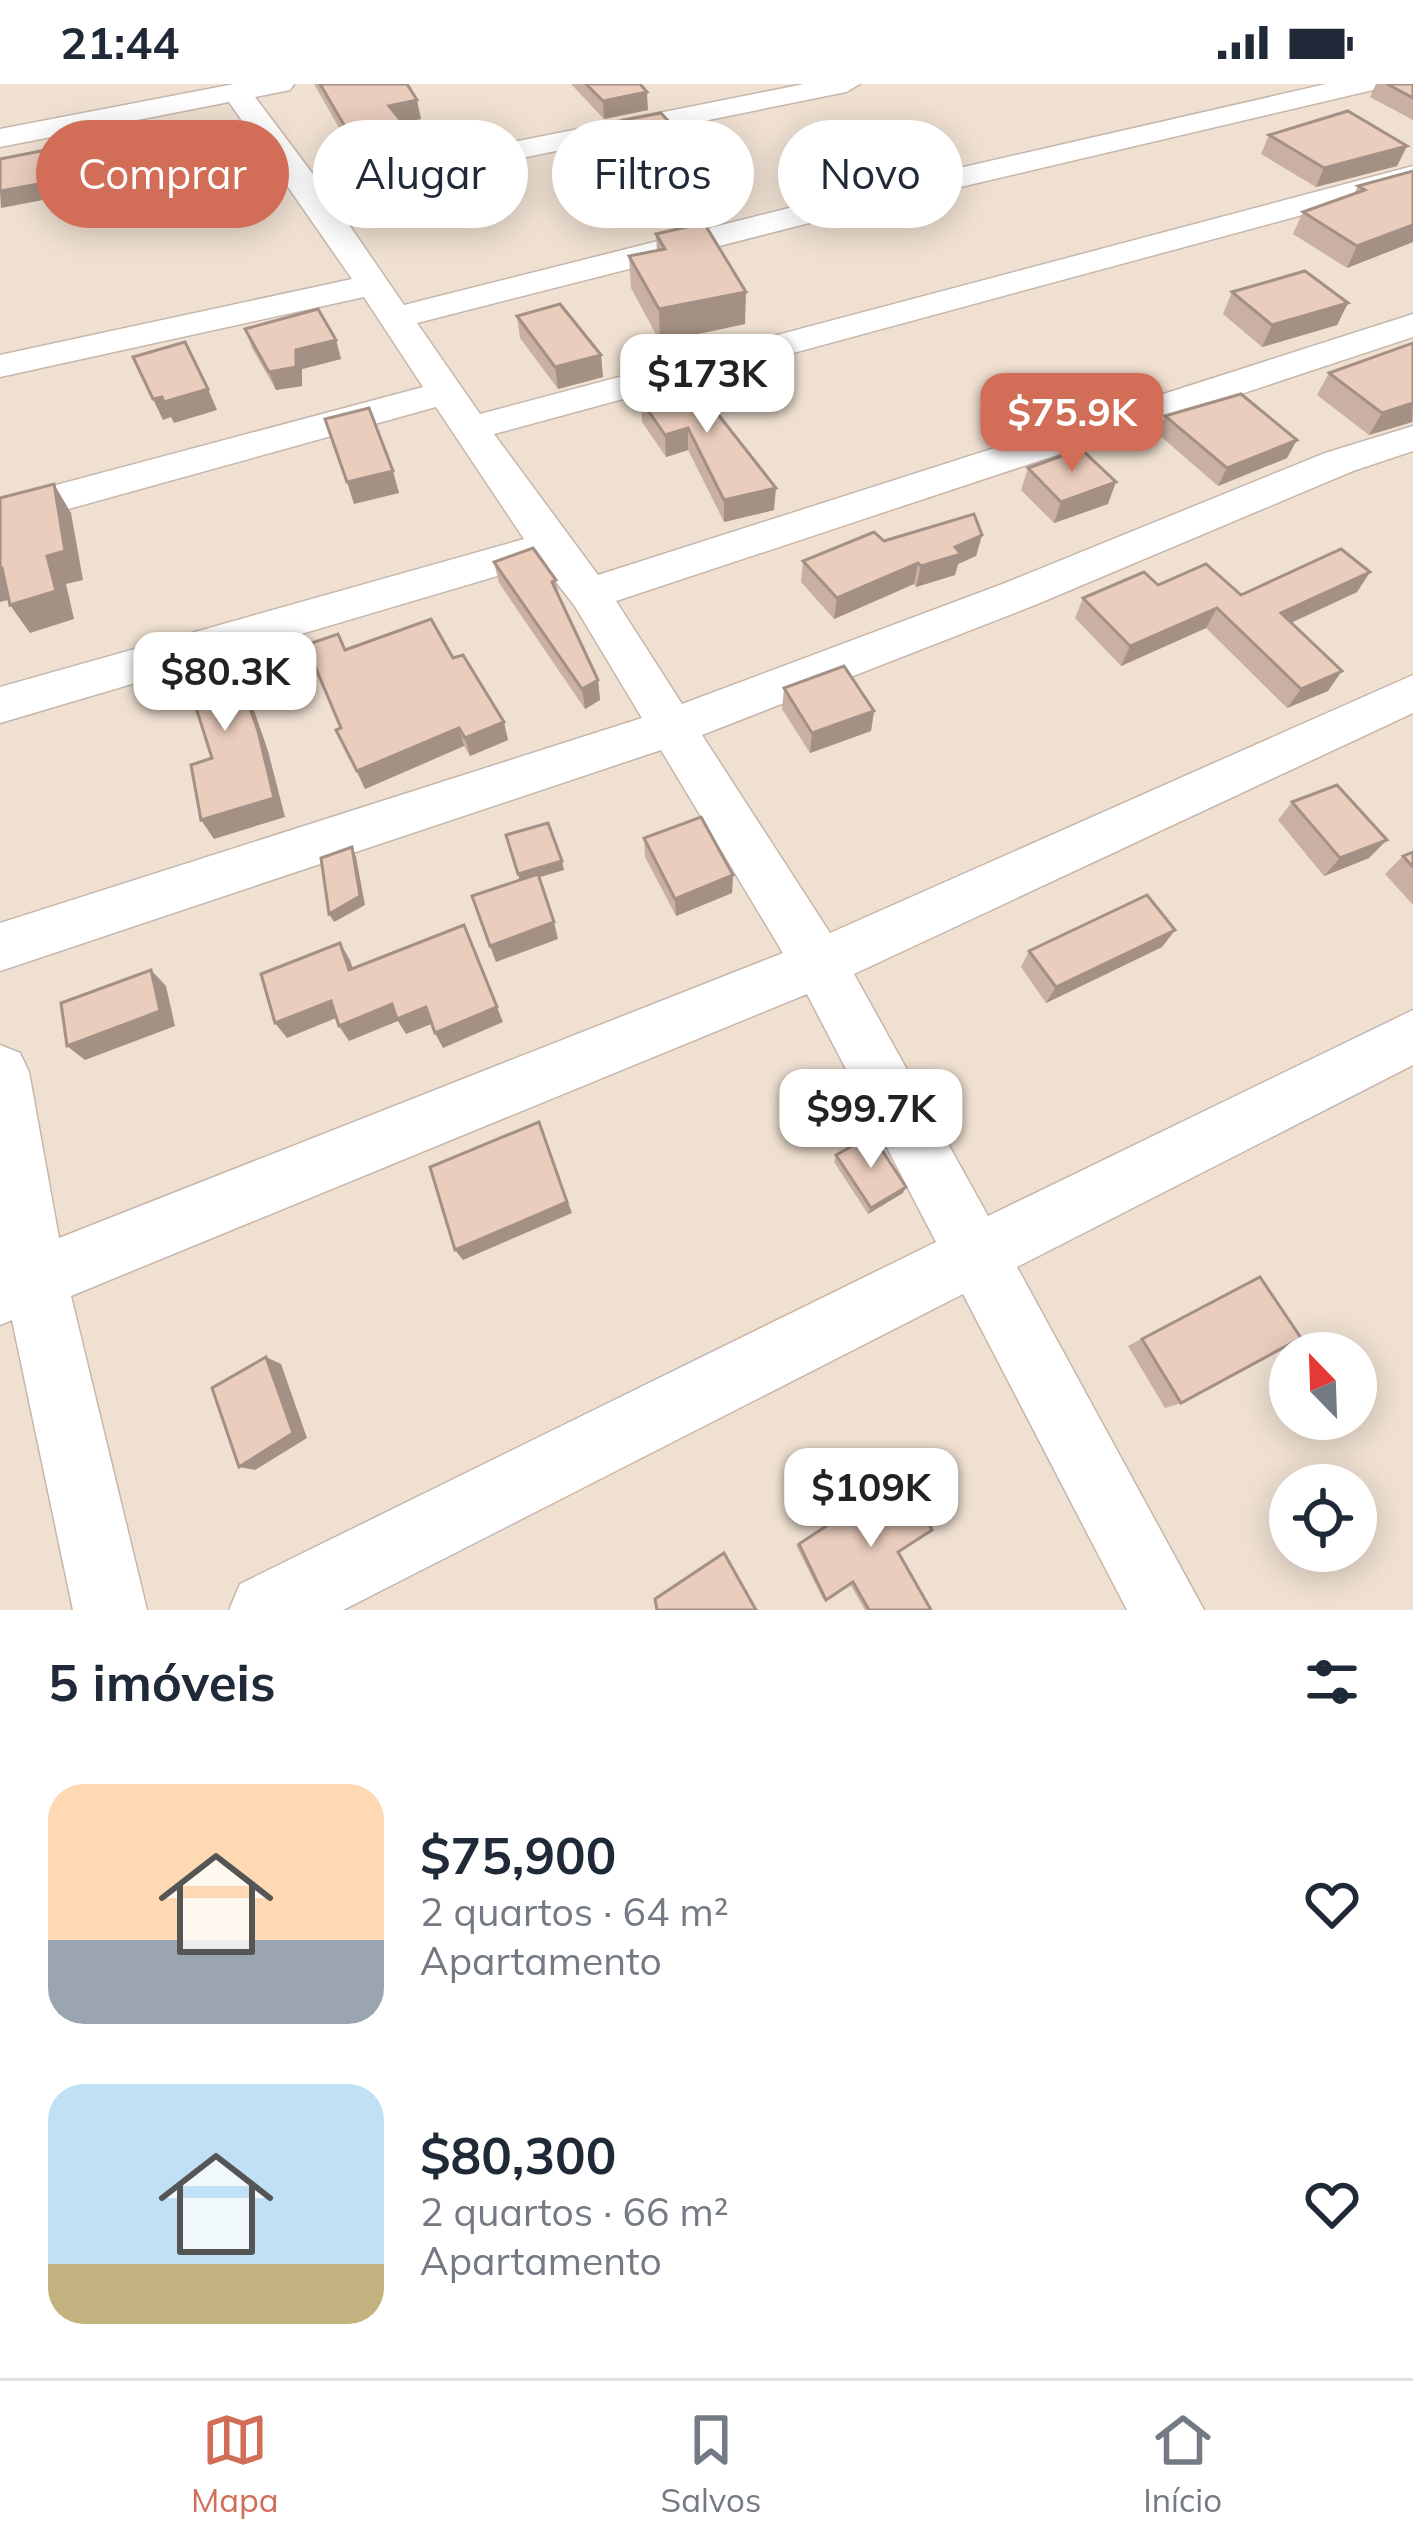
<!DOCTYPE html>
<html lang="pt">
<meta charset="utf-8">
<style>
body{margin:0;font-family:Mulish,sans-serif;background:#f6f6f7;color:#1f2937;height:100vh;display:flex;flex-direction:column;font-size:45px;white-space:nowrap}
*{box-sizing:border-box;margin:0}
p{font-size:39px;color:#747a83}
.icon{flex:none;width:66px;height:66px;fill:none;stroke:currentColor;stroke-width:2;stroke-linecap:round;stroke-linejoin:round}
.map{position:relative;height:1526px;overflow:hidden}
.details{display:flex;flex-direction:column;background:#fff;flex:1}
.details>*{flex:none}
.banner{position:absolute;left:36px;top:36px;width:1341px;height:108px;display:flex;gap:24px}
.needle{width:78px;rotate:337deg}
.tools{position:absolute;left:1269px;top:1248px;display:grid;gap:24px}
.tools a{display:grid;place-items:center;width:108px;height:108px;border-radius:50%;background:#fff;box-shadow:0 6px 30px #0003;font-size:60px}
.price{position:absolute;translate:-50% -102px;padding:0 27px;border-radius:24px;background:#fff;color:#222;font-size:39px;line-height:78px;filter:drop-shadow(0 3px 6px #0008)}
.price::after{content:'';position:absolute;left:50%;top:72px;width:36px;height:27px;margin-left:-18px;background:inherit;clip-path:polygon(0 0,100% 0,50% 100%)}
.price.current{background:#d26d57;color:#fff}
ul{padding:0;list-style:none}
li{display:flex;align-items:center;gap:36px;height:300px;padding:0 48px}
li span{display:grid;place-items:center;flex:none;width:336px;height:240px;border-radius:36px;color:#555}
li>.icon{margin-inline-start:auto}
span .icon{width:144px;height:144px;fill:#fffc;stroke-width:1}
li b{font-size:51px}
h2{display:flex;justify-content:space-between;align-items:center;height:144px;padding:0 48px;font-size:51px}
.tag{padding:0 42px;border-radius:54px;background:#fff;box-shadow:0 6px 30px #0003;font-size:42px;line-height:108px}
.tag.current{background:#d26d57;color:#fff}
.status{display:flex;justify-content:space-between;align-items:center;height:84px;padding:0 60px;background:#fff;direction:ltr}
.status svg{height:33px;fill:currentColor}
.menu{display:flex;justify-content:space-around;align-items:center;height:168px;border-top:3px solid #e0e1e3;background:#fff;font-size:33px;color:#747a83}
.menu a{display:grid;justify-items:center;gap:6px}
.menu .current{color:#d26d57}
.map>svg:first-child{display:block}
</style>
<div class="status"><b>21:44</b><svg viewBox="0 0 49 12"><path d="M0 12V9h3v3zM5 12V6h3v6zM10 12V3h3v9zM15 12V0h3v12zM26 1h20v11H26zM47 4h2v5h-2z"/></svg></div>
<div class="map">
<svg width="1413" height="1526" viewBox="0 0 1413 1526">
<rect width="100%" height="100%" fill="#f8eee2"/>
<path fill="#efe0d1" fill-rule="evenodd" d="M 0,0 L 1413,0 L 1413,1526 L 0,1526 ZM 1290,1269 L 1356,1269 L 1356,1335 L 1290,1335 ZM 1290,1401 L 1356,1401 L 1356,1467 L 1290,1467 Z"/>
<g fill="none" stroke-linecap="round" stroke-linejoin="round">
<defs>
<path id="minor" d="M 234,0 L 294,0 L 290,6 L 255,13 L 318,97 L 804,0 L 860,0 L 846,8 L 330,113 L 404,221 L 833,113 L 1326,0 L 1377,0 L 1373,6 L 837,132 L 417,239 L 480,330 L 1413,82 L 1413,101 L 494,350 L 598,491 L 1413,230 L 1413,253 L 616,517 L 682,620 L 1005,499 L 1325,369 L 1413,342 L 1413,367 L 1353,387 L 1035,521 L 702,651 L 830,849 L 1413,591 L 1413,629 L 854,890 L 988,1132 L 1413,926 L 1413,981 L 1017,1183 L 1204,1526 L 1127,1526 L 963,1210 L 343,1526 L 229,1526 L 240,1500 L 936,1158 L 807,910 L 71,1212 L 147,1526 L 73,1526 L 12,1236 L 0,1241 L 0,961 L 20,969 L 29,988 L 59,1154 L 783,869 L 661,666 L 0,887 L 0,839 L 642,634 L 574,521 L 541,479 L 0,639 L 0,603 L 524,455 L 436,323 L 0,444 L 0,416 L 423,303 L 364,213 L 0,293 L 0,271 L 352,195 L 229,18 L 0,63 L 0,45 Z"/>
</defs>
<use href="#minor" stroke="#c7b6ab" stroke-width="3"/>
<use href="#minor" fill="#fff" fill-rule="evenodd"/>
</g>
<g fill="#c9b0a3">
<path d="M 314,0 L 407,0 L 421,35 L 403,38 L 416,69 L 361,82 Z"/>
<path d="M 571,0 L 640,0 L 648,26 L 604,35 Z"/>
<path d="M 1376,0 L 1413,0 L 1413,36 L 1370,13 Z"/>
<path d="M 624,36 L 683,75 L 649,83 L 625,58 Z"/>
<path d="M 1269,51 L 1407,62 L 1397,82 L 1316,103 L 1261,70 Z"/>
<path d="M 1413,87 L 1413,158 L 1347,184 L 1293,150 L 1303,128 L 1354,110 L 1358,102 Z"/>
<path d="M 656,150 L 745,240 L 660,258 L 631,204 L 629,172 L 657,167 Z"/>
<path d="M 1232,208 L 1348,219 L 1337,241 L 1262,263 L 1223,230 Z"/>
<path d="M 517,232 L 601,271 L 603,293 L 558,305 L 520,254 Z"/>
<path d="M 245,245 L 336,256 L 341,275 L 302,285 L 302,302 L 276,306 L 252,264 Z"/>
<path d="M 1413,259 L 1413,338 L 1369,351 L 1317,311 L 1329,289 Z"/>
<path d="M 659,288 L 774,426 L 724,438 L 688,366 L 666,373 L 642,338 L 641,316 L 660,311 Z"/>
<path d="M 1165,332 L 1287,374 L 1218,402 L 1158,350 Z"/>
<path d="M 1028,384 L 1108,420 L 1054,439 L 1021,406 Z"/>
<path d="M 982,451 L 976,472 L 958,480 L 955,491 L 916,503 L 914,500 L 834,535 L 801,498 L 803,477 L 884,457 Z"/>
<path d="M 494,478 L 556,496 L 559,511 L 598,596 L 600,616 L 585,625 L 499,499 Z"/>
<path d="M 1370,488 L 1357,508 L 1291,539 L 1328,607 L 1287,624 L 1206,544 L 1121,582 L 1075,534 L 1083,514 L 1158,501 L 1241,511 Z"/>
<path d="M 345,566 L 453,574 L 508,656 L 470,672 L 464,662 L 365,705 L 336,646 L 341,644 Z"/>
<path d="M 784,604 L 874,627 L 871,647 L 810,669 L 782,625 Z"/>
<path d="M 1292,718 L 1369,774 L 1324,792 L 1278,736 Z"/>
<path d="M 644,754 L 733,791 L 732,809 L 676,832 L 645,773 Z"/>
<path d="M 1413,768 L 1413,821 L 1385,790 L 1403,772 Z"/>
<path d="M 1175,846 L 1162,863 L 1046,919 L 1021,883 L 1029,867 Z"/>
<path d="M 836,1071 L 903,1109 L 868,1130 L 834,1078 Z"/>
<path d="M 1260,1193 L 1181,1319 L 1165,1324 L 1128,1262 Z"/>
<path d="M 902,1392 L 898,1468 L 931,1526 L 865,1526 L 850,1500 L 826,1516 L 823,1515 L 796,1461 Z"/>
</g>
<g fill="#a49084">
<path d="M 647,8 L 648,26 L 604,35 L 603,17 Z"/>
<path d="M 417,16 L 421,35 L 393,41 L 389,22 Z"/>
<path d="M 412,50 L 416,69 L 361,82 L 357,63 Z"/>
<path d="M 683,53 L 683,75 L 649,83 L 648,61 Z"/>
<path d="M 96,56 L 103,71 L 111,103 L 1,124 L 0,107 Z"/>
<path d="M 1407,62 L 1397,82 L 1316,103 L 1324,84 Z"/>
<path d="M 1413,141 L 1413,158 L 1347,184 L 1357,162 Z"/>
<path d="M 746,208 L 745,240 L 660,258 L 659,225 Z"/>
<path d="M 1348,219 L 1337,241 L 1262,263 L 1272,241 Z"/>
<path d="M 336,256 L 341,275 L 302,285 L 302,302 L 276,306 L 269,288 L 296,266 Z"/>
<path d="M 601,271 L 603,293 L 558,305 L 555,283 Z"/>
<path d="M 208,305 L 217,326 L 174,339 L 171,333 L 163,336 L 153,315 Z"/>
<path d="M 1413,319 L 1412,338 L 1369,351 L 1382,329 Z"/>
<path d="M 688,344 L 688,366 L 666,373 L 665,351 Z"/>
<path d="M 1297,356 L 1287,374 L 1218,402 L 1227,384 Z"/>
<path d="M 393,387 L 399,409 L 354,420 L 347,398 Z"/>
<path d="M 1116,398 L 1108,420 L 1054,439 L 1061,418 Z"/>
<path d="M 54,400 L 71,429 L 83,496 L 66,500 L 74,535 L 30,549 L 10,521 L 47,472 Z"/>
<path d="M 776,404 L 774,426 L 724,438 L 724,416 Z"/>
<path d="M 982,451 L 976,472 L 958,480 L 955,491 L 916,503 L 921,482 L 955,463 Z"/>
<path d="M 918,479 L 914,500 L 834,535 L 837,514 Z"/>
<path d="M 0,484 L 2,484 L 22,512 L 0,518 Z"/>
<path d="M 1370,488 L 1357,508 L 1269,549 L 1281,529 Z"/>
<path d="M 1217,524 L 1206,544 L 1121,582 L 1130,562 Z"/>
<path d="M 225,553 L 236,574 L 268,667 L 285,733 L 214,755 L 201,736 L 274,714 Z"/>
<path d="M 1342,587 L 1328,607 L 1287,624 L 1301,605 Z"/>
<path d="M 598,596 L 600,616 L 585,625 L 582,605 Z"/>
<path d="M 874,627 L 871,647 L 810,669 L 812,649 Z"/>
<path d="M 504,638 L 508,656 L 470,672 L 465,654 Z"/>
<path d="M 459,644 L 464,662 L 365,705 L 357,687 Z"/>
<path d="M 1387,756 L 1369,774 L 1324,792 L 1340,774 Z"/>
<path d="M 352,763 L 356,773 L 365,821 L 334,838 L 329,830 Z"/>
<path d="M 562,777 L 564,786 L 520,799 L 518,790 Z"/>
<path d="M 733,791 L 732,809 L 676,832 L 675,815 Z"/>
<path d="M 554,838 L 558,855 L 496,878 L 490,862 Z"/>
<path d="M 1175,846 L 1162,863 L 1046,919 L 1056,903 Z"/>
<path d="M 340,859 L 350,876 L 359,903 L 349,886 Z"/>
<path d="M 151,886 L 166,902 L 175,942 L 85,976 L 67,962 Z"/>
<path d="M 331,917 L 341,932 L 287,954 L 275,939 Z"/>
<path d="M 392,920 L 426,923 L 434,939 L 406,950 L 398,937 L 349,957 L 339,942 Z"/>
<path d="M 497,923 L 503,938 L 443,964 L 435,949 Z"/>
<path d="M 539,1038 L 572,1129 L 463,1176 L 455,1166 Z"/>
<path d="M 906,1103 L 903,1109 L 868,1130 L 871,1124 Z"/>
<path d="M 266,1273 L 281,1280 L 307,1354 L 255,1386 L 239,1383 Z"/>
</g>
<g fill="#eacdbd" stroke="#a49084" stroke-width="3">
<path d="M 320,0 L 407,0 L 417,16 L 389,22 L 412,50 L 357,63 Z"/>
<path d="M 586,0 L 640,0 L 647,8 L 603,17 Z"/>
<path d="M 1387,0 L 1413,0 L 1413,14 Z"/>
<path d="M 1348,27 L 1407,62 L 1324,84 L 1269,51 Z"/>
<path d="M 661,29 L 683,53 L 648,61 L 624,36 Z"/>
<path d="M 96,56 L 104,88 L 0,107 L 0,75 Z"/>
<path d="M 1413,87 L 1413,141 L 1357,162 L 1303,128 L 1365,106 L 1358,102 Z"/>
<path d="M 704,139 L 746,208 L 659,225 L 629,172 L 665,165 L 656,150 Z"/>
<path d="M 1305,187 L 1348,219 L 1272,241 L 1232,208 Z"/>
<path d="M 560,220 L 601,271 L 555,283 L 517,232 Z"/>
<path d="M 318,225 L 336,256 L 296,266 L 296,283 L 269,288 L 245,245 Z"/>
<path d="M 185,258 L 208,305 L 164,318 L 162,313 L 153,315 L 133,273 Z"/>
<path d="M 1413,259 L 1413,319 L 1382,329 L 1329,289 Z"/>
<path d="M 680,282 L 776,404 L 724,416 L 688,344 L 665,351 L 641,316 L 669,308 L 659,288 Z"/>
<path d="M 1241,310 L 1297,356 L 1227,384 L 1165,332 Z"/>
<path d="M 369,324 L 393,387 L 347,398 L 325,335 Z"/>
<path d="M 1081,365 L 1116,398 L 1061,418 L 1028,384 Z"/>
<path d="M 54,400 L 65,467 L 47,472 L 56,507 L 10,521 L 2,484 L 0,484 L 0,414 Z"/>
<path d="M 974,430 L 982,451 L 955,463 L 961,470 L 921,482 L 918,479 L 837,514 L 803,477 L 874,448 L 884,457 Z"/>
<path d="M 533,464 L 556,496 L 552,498 L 598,596 L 582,605 L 494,478 Z"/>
<path d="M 1341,465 L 1370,488 L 1281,529 L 1342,587 L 1301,605 L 1217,524 L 1130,562 L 1083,514 L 1144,488 L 1158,501 L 1206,480 L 1241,511 Z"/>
<path d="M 431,535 L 453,574 L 463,571 L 504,638 L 465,654 L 459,644 L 357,687 L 336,646 L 341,644 L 306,561 L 338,550 L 345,566 Z"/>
<path d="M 225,553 L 258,647 L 274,714 L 201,736 L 191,681 L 212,674 L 179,570 Z"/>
<path d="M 844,582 L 874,627 L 812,649 L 784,604 Z"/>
<path d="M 1337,701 L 1387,756 L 1340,774 L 1292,718 Z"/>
<path d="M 701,733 L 733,791 L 675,815 L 644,754 Z"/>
<path d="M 548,739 L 562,777 L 518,790 L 506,751 Z"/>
<path d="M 352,763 L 360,812 L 329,830 L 321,774 Z"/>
<path d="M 1413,768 L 1413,783 L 1403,772 Z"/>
<path d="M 538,790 L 554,838 L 490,862 L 472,812 Z"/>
<path d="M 1147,811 L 1175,846 L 1056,903 L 1029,867 Z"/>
<path d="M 464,841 L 497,923 L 435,949 L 426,923 L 397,935 L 392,920 L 339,942 L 331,917 L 275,939 L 261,890 L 340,859 L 349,886 Z"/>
<path d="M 151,886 L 160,927 L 67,962 L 61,919 Z"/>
<path d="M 539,1038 L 567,1118 L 455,1166 L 430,1083 Z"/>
<path d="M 872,1051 L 906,1103 L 871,1124 L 836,1071 Z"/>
<path d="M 1260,1193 L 1301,1254 L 1181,1319 L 1142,1255 Z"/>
<path d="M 266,1273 L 293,1349 L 239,1383 L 212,1304 Z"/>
<path d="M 902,1392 L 932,1446 L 898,1468 L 931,1526 L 869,1526 L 853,1498 L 826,1516 L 799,1460 Z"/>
<path d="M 724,1469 L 756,1526 L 657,1526 L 655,1515 Z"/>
</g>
</svg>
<div class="tools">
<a><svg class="needle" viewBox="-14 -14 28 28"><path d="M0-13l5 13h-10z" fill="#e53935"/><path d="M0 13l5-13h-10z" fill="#747a83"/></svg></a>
<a><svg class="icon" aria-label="locate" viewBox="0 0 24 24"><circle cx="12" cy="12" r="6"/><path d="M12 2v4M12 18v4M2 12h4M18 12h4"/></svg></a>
</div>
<b class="price" style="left:707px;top:352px">$173K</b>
<b class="price current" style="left:1072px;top:391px">$75.9K</b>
<b class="price" style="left:225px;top:650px">$80.3K</b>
<b class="price" style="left:871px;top:1087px">$99.7K</b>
<b class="price" style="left:871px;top:1466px">$109K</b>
<div class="banner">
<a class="tag current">Comprar</a>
<a class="tag">Alugar</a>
<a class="tag">Filtros</a>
<a class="tag">Novo</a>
</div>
</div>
<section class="details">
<h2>5 imóveis<svg class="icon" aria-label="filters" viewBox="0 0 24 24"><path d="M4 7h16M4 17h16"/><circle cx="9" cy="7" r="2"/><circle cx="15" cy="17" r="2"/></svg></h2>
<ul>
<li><span style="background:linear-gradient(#ffd9b3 65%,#9aa5b1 0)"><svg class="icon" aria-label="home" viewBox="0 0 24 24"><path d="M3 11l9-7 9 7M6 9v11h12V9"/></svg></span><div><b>$75,900</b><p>2 quartos · 64 m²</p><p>Apartamento</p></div><svg class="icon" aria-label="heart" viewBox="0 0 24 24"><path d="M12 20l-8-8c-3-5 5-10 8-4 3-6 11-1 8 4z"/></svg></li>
<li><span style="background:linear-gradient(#bfe0f5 75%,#c2b280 0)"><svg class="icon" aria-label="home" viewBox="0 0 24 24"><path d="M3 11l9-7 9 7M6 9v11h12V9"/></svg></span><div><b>$80,300</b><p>2 quartos · 66 m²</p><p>Apartamento</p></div><svg class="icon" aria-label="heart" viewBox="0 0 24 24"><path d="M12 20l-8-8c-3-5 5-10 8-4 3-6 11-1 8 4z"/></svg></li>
</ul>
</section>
<nav class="menu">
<a class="current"><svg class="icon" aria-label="map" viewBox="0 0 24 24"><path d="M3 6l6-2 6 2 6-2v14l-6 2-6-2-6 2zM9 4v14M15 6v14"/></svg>Mapa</a>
<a><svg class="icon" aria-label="saved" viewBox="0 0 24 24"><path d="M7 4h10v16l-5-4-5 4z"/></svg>Salvos</a>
<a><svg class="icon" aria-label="home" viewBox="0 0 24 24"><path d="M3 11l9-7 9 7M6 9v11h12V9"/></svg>Início</a>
</nav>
